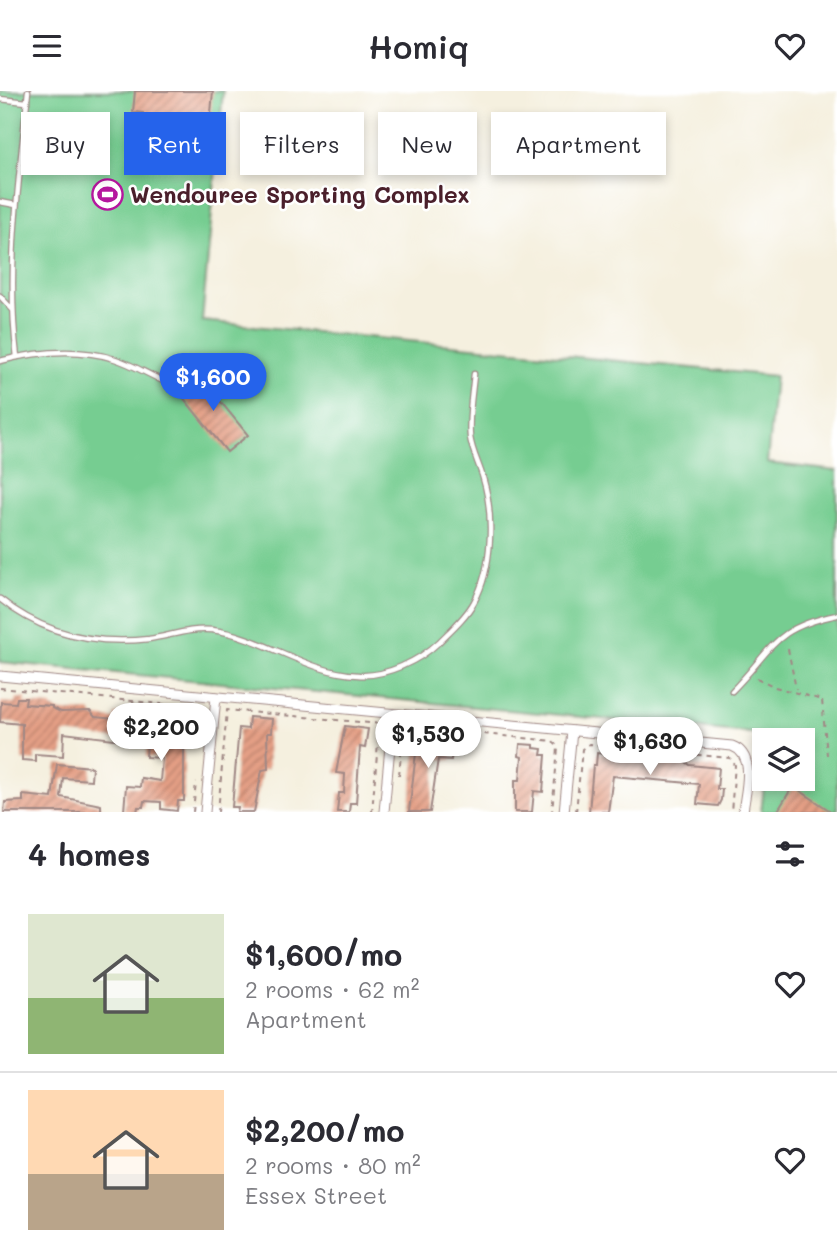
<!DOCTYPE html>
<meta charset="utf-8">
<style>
body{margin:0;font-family:Mali,sans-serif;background:#f7f7f7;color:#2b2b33;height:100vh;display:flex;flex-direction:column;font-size:26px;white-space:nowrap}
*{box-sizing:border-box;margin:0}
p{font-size:23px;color:#7c7c81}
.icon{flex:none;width:38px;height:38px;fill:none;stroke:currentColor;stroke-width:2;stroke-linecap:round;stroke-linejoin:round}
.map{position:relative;height:721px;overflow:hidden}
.side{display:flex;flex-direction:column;background:#fff;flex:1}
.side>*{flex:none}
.banner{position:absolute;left:21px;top:21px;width:796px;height:63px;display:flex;gap:14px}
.tools{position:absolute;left:752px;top:637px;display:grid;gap:14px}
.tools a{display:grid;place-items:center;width:63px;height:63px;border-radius:0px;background:#fff;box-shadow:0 4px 10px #0003;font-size:35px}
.price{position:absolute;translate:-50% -60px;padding:0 16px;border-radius:24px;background:#fff;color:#222;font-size:23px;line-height:46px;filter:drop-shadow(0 2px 4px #0008)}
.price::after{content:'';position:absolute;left:50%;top:42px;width:21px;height:16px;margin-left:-10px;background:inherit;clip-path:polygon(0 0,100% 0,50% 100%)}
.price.selected{background:#2563eb;color:#fff}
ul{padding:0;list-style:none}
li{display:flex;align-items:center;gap:21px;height:175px;padding:0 28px}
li+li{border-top:2px solid #e1e1e2}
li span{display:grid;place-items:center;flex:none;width:196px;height:140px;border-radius:0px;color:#555}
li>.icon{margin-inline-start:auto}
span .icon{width:84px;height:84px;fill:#fffc;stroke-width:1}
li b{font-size:30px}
h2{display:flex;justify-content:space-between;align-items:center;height:84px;padding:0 28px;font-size:30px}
.tag{padding:0 24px;border-radius:0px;background:#fff;box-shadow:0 4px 10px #0003;font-size:24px;line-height:63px}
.tag.selected{background:#2563eb;color:#fff}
header{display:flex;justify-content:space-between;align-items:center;height:91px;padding:0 28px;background:#fff;font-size:32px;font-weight:600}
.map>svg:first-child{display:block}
</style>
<header><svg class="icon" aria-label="menu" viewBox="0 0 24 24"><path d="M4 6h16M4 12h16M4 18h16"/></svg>Homiq<svg class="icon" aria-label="heart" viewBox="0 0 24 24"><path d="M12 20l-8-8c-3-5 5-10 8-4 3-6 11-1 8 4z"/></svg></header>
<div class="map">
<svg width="837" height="721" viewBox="0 0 837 721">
<defs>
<pattern id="building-hatch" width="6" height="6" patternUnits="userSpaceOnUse" patternTransform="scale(1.75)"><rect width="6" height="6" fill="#e49f85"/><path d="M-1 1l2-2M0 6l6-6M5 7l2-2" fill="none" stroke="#bb816d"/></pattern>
</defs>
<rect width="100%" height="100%" fill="#fff"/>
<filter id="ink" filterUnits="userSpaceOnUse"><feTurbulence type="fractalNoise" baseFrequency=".0143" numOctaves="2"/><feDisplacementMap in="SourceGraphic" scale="14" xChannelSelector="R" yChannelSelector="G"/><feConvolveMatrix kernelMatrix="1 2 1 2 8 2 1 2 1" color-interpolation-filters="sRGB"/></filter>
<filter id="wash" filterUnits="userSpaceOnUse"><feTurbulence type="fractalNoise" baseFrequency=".00686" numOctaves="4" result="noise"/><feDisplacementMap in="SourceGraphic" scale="28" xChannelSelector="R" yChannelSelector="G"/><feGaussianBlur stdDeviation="1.57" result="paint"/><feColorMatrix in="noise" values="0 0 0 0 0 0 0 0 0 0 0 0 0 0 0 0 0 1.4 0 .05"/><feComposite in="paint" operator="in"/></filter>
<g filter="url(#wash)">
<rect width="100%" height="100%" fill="#f5f0df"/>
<path fill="#76cd91" stroke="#60765e" stroke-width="2" d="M 0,0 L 223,0 L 202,230 L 775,285 L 767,372 L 837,380 L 837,721 L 761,721 L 765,688 L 803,688 L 803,649 L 770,649 L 770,644 L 0,571 Z"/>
<g id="blocks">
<g fill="url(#building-hatch)">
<path d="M 135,0 L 213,0 L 209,44 L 142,37 L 143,22 L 133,21 Z"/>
<path d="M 198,283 L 248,344 L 227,361 L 177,299 Z"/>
<path d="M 17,607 L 26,607 L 25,613 L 52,615 L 52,617 L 61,621 L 90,620 L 95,626 L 115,628 L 115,623 L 124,624 L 122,649 L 64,642 L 63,665 L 35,663 L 35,670 L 22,669 L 22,633 L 0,631 L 1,611 L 16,612 Z"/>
<path d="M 161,619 L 179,621 L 178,630 L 190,631 L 189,640 L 179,639 L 178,657 L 184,658 L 184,710 L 178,710 L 177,720 L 161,718 L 161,711 L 144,710 L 143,716 L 138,716 L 137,721 L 124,720 L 126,695 L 140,696 L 141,687 L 160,690 L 162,667 L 146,666 L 148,638 L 136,632 L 142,620 L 160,629 Z"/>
<path d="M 249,626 L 272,628 L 271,642 L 267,642 L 268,678 L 262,679 L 254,721 L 237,721 L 238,716 L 232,716 L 239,637 L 248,638 Z"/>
<path d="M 345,635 L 368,638 L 365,657 L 360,656 L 356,712 L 350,712 L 349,721 L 337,721 L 339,702 L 344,702 L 345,683 L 336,682 Z"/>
<path d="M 427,644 L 454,646 L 451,669 L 438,668 L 430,721 L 409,721 L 417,654 L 419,647 L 426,647 Z"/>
<path d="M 520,653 L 534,654 L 534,657 L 542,658 L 541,664 L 546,664 L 543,701 L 534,700 L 532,721 L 515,721 L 515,689 L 520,689 L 522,666 L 519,665 Z"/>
<path d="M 605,660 L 616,661 L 616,665 L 682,668 L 690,674 L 719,677 L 717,698 L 722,698 L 721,709 L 718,715 L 697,713 L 699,693 L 613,685 L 608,721 L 589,721 L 593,674 L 596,674 L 597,662 L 605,663 Z"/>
<path d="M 57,673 L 92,676 L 91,689 L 63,687 L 61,706 L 101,714 L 101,721 L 4,721 L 5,711 L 23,710 L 23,704 L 52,707 Z"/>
<path d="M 793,695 L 832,721 L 777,721 Z"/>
</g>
</g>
</g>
<g filter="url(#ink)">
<use href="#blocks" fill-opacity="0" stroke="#a08885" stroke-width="2"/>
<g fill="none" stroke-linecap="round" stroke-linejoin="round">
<defs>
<g id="service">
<path d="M 0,8 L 27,11"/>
<path d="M 0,111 L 16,114"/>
<path d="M 0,205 L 12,218"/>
<path d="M 17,266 C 6,177 19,89 28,0"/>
<path d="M 0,270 C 36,261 79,257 115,268 C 131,273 146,282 161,289"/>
<path d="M 0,508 C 43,543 94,554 149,548 C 170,545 190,537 212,539 C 263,545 306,582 358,584 C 386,586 419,570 439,551 C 451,539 466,526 474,511 C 493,477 494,423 483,387 C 479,373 472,360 470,346 C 468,326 472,304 474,283"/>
<path d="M 732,600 C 774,557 773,537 837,524"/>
</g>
<g id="minor">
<path d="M 0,585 L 732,655 C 757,664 745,701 743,721"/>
<path d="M 205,721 L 216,606"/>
<path d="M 384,721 L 393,623"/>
<path d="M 564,721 L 572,640"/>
</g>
</defs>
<use href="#service" stroke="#a08885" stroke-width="7"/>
<use href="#minor" stroke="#a08885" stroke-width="11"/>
<g stroke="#a08885" stroke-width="2" stroke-dasharray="5 5" stroke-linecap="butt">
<path d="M 788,558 L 796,598"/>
<path d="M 757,587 L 775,596 L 822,609 L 827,664"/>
<path d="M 0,597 L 203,617"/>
<path d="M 404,635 L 553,650 L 558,657 L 552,721"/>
<path d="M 399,684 L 403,642 L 409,637"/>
<path d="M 193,721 L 196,691"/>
<path d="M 218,721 L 227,619 L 381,633"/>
<path d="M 372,721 L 379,640 L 375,634"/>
<path d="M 576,721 L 582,658 L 589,653 L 730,667 L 735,674 L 731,721"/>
</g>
<use href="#service" stroke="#fff" stroke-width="4.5"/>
<use href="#minor" stroke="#fff" stroke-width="9"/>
</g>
</g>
<defs>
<symbol id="stadium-ring" viewBox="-11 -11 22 22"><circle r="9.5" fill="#fff" stroke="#b5179e" stroke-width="1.5"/><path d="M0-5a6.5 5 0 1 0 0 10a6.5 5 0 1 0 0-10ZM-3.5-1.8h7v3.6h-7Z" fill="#b5179e"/></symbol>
</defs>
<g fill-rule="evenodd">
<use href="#stadium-ring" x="90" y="86" width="35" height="35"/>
</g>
<g text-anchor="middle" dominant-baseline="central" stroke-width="5" stroke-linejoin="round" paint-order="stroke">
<g font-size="23" font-weight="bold" fill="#4a1f2b" stroke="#fff" text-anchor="start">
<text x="130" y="103">Wendouree Sporting Complex</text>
</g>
</g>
</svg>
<div class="tools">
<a><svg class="icon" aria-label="layers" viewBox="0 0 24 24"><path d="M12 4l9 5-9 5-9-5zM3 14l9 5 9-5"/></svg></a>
</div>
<b class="price selected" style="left:213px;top:322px">$1,600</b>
<b class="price" style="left:161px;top:672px">$2,200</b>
<b class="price" style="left:428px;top:679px">$1,530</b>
<b class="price" style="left:650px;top:686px">$1,630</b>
<div class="banner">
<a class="tag">Buy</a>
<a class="tag selected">Rent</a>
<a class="tag">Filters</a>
<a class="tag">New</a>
<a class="tag">Apartment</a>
</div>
</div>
<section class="side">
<h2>4 homes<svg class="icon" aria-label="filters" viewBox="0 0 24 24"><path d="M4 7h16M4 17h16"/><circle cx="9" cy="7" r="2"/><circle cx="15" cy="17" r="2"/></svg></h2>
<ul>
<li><span style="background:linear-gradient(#dfe7d0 60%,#8fb573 0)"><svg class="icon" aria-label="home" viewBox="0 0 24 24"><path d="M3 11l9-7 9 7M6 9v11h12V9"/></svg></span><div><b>$1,600/mo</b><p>2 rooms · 62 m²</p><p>Apartment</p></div><svg class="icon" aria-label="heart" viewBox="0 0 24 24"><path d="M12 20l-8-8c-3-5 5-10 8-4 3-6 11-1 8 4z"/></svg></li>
<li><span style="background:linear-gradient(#ffd9b3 60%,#b9a48a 0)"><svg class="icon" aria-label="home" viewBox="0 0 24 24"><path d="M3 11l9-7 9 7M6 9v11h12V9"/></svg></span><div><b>$2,200/mo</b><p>2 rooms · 80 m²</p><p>Essex Street</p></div><svg class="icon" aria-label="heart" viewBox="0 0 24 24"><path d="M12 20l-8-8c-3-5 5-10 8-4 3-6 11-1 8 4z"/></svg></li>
</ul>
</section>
